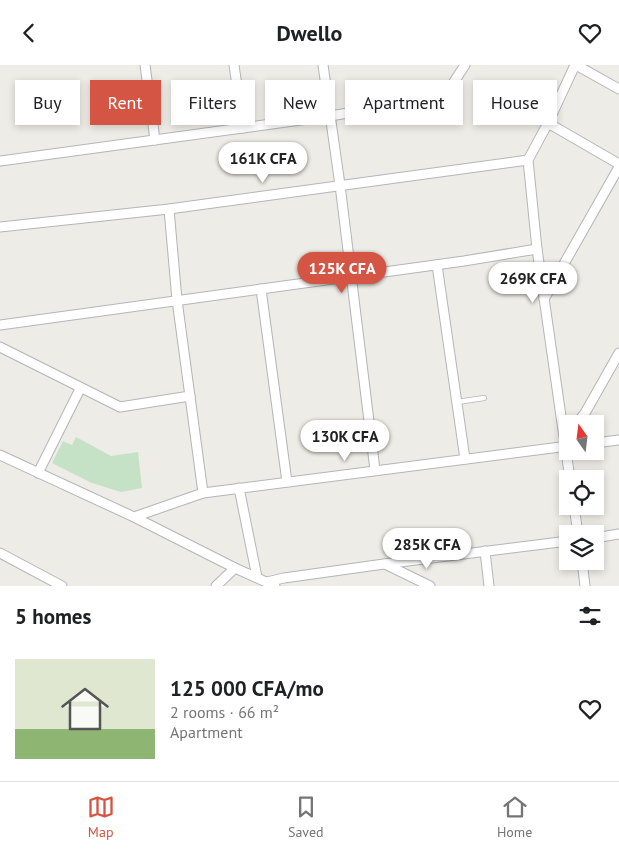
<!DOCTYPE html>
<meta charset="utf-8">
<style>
body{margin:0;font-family:"PT Sans",sans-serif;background:#f6f6f6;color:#202124;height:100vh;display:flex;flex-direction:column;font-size:19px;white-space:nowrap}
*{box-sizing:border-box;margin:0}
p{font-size:16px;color:#757577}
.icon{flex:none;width:28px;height:28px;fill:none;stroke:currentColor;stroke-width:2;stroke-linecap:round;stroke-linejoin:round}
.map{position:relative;height:521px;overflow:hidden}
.sheet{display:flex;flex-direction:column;background:#fff;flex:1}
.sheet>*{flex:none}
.guide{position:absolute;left:15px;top:15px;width:590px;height:45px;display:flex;gap:10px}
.needle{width:32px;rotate:346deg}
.controls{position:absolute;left:559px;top:350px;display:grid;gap:10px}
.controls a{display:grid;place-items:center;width:45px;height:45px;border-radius:0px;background:#fff;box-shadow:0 2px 8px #0003;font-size:25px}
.price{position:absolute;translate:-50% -42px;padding:0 11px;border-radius:18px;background:#fff;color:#222;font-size:16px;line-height:32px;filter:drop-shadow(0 1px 2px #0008)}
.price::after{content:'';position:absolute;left:50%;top:30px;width:15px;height:11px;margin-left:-8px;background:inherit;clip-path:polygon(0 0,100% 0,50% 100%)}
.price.active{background:#d55544;color:#fff}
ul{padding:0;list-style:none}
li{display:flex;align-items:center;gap:15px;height:125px;padding:0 15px}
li+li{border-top:1px solid #e0e0e0}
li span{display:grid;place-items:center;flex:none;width:140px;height:100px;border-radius:0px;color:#555}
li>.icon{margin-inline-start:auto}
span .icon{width:60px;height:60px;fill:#fffc;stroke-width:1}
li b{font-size:21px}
h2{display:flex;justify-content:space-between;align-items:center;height:60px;padding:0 15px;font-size:21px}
.pill{padding:0 18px;border-radius:0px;background:#fff;box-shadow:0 2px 8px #0003;font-size:18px;line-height:45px}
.pill.active{background:#d55544;color:#fff}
header{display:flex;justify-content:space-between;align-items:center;height:65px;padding:0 15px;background:#fff;font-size:22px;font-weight:700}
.menu{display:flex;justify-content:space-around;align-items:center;height:70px;border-top:1px solid #e0e0e0;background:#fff;font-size:14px;color:#757577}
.menu a{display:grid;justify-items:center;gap:2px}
.menu .active{color:#d55544}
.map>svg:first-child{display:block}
</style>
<header><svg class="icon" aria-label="back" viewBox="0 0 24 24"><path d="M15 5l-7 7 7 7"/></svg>Dwello<svg class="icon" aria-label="heart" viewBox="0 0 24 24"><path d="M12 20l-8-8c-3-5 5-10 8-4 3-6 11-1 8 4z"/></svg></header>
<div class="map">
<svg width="619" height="521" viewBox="0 0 619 521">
<rect width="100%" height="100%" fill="#eeece6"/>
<path fill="#c5e2c6" d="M 76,372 L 111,391 L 138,387 L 142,423 L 121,427 L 92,418 L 52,398 L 63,376 L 72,380 Z"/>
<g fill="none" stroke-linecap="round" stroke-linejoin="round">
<defs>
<path id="lane" d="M 457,337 L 484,333"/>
<g id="street">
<path d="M 145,0 L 155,75"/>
<path d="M 234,0 L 243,63"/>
<path d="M 323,0 L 340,120 L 375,405"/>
<path d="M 576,0 L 619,24"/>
<path d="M 548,58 L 619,99"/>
<path d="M 0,96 L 330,51 L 439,33 L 448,26 L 465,0"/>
<path d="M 169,144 L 177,235 L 203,428"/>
<path d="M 0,162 L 169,144 L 528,95"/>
<path d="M 437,200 L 465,394"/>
<path d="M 261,224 L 287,417"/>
<path d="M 544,234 L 619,102"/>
<path d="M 0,260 L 464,196 L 537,184"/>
<path d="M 0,282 L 120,342 L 190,331"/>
<path d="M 576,359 L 585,348 L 619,288"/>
<path d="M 595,378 L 619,375"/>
<path d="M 0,390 L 134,452 L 235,503 L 275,521"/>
<path d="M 38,408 L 80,324"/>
<path d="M 570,414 L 537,184 L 528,95 L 548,58 L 575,0"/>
<path d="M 239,423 L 257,512"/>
<path d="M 574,441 L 578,469"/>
<path d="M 134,452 L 203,428 L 568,381"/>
<path d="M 595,473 L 619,469"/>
<path d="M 485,486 L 489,521"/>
<path d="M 0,488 L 62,521"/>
<path d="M 582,496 L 585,521"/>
<path d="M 385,499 L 430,521"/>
<path d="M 267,517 L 284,513 L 384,499 L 568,476"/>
<path d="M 216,521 L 235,503"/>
</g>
</defs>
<use href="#lane" stroke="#b3b5b9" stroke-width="6"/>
<use href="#street" stroke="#b3b5b9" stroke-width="11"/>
<use href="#lane" stroke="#fff" stroke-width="4.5"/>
<use href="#street" stroke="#fff" stroke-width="9"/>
</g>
</svg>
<div class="controls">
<a><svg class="needle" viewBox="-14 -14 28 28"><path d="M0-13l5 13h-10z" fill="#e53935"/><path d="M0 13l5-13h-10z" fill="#757577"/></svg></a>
<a><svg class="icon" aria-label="locate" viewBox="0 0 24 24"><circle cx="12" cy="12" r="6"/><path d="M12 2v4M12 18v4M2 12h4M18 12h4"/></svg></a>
<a><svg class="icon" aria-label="layers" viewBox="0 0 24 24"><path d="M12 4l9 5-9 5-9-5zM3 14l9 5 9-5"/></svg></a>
</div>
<b class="price" style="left:263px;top:119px">161K CFA</b>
<b class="price active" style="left:342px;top:229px">125K CFA</b>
<b class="price" style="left:533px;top:239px">269K CFA</b>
<b class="price" style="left:345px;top:397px">130K CFA</b>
<b class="price" style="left:427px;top:505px">285K CFA</b>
<div class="guide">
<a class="pill">Buy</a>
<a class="pill active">Rent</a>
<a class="pill">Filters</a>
<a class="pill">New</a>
<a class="pill">Apartment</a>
<a class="pill">House</a>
</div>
</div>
<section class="sheet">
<h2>5 homes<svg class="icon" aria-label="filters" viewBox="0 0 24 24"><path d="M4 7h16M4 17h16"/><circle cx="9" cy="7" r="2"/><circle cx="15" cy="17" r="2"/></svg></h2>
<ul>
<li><span style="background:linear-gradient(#dfe7d0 70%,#8fb573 0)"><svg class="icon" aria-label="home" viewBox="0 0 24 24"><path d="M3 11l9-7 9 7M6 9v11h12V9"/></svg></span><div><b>125 000 CFA/mo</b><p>2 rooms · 66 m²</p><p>Apartment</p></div><svg class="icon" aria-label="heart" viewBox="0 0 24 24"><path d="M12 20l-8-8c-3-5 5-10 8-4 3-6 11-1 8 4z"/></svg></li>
</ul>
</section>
<nav class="menu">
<a class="active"><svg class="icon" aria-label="map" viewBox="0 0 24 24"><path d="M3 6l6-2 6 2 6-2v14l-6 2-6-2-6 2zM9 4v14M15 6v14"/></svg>Map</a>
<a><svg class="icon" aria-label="saved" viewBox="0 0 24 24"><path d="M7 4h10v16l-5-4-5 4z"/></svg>Saved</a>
<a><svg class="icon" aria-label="home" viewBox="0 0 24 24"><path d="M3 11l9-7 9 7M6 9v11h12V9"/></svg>Home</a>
</nav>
